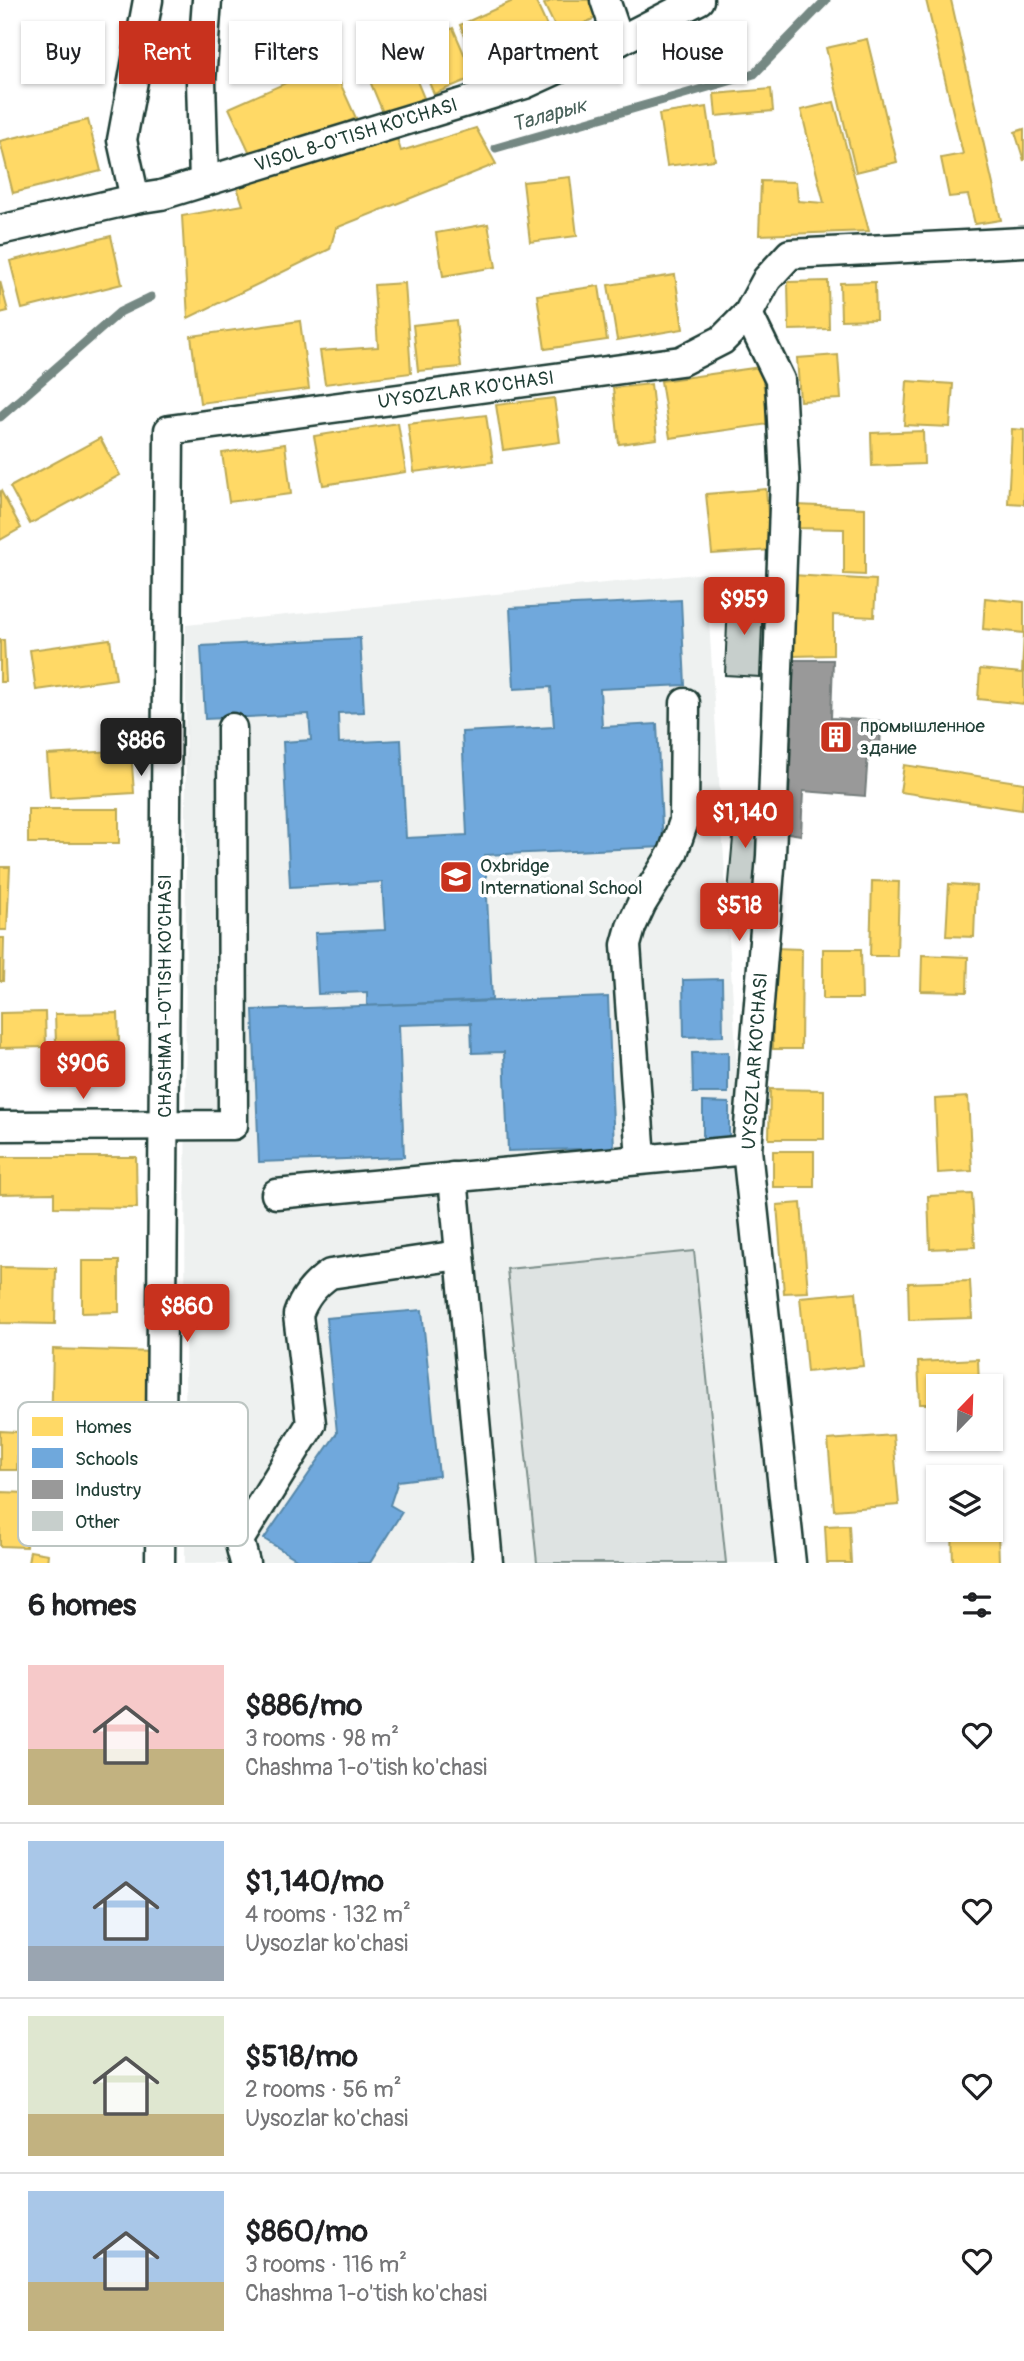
<!DOCTYPE html>
<meta charset="utf-8">
<style>
body{margin:0;font-family:Pangolin,sans-serif;background:#f2f2f2;color:#202124;height:100vh;display:flex;flex-direction:column;font-size:26px;white-space:nowrap}
*{box-sizing:border-box;margin:0}
p{font-size:23px;color:#757577}
.icon{flex:none;width:38px;height:38px;fill:none;stroke:currentColor;stroke-width:2;stroke-linecap:round;stroke-linejoin:round}
.map{position:relative;height:1563px;overflow:hidden}
.sheet{display:flex;flex-direction:column;background:#fff;flex:1}
.sheet>*{flex:none}
.banner{position:absolute;left:21px;top:21px;width:984px;height:63px;display:flex;gap:14px}
.needle{width:46px;rotate:23deg}
.buttons{position:absolute;left:926px;top:1374px;display:grid;gap:14px}
.buttons a{display:grid;place-items:center;width:77px;height:77px;border-radius:0px;background:#fff;box-shadow:0 2px 5px #0004;font-size:35px}
.price{position:absolute;translate:-50% -60px;padding:0 16px;border-radius:7px;background:#c8321e;color:#fff;font-size:23px;line-height:46px;filter:drop-shadow(0 2px 4px #0008)}
.price::after{content:'';position:absolute;left:50%;top:42px;width:21px;height:16px;margin-left:-10px;background:inherit;clip-path:polygon(0 0,100% 0,50% 100%)}
.price.current{background:#222;color:#fff}
ul{padding:0;list-style:none}
li{display:flex;align-items:center;gap:21px;height:175px;padding:0 28px}
li+li{border-top:2px solid #e0e0e0}
li span{display:grid;place-items:center;flex:none;width:196px;height:140px;border-radius:0px;color:#555}
li>.icon{margin-inline-start:auto}
span .icon{width:84px;height:84px;fill:#fffc;stroke-width:1}
li b{font-size:30px}
h2{display:flex;justify-content:space-between;align-items:center;height:84px;padding:0 28px;font-size:30px}
.tag{padding:0 24px;border-radius:0px;background:#fff;box-shadow:0 2px 5px #0004;font-size:24px;line-height:63px}
.tag.current{background:#c8321e;color:#fff}
.map>svg:first-child{display:block}
</style>
<div class="map">
<svg width="1024" height="1563" viewBox="0 0 1024 1563">
<rect width="100%" height="100%" fill="#fff"/>
<filter id="ink" filterUnits="userSpaceOnUse"><feTurbulence type="fractalNoise" baseFrequency=".0143" numOctaves="2"/><feDisplacementMap in="SourceGraphic" scale="14" xChannelSelector="R" yChannelSelector="G"/><feConvolveMatrix kernelMatrix="1 2 1 2 8 2 1 2 1" color-interpolation-filters="sRGB"/></filter>
<g filter="url(#ink)">
<path fill="#eef1f0" d="M 706,573 L 741,1129 L 778,1563 L 185,1563 L 186,625 Z"/>
<path fill="#dee3e2" stroke="#7e908b" stroke-width="2" d="M 694,1251 L 726,1563 L 537,1563 L 507,1269 Z"/>
<g fill="#ffd966" stroke="#bcaa57" stroke-width="2">
<path d="M 515,0 L 535,0 L 553,39 L 481,72 L 460,25 Z"/>
<path d="M 553,0 L 600,0 L 606,13 L 559,35 L 544,4 Z"/>
<path d="M 926,0 L 951,0 L 1001,220 L 975,224 L 968,195 L 949,197 L 941,158 L 963,154 Z"/>
<path d="M 453,28 L 474,77 L 434,94 L 413,46 Z"/>
<path d="M 867,39 L 897,162 L 856,172 L 826,48 Z"/>
<path d="M 404,50 L 424,98 L 384,115 L 364,67 Z"/>
<path d="M 331,63 L 356,118 L 255,164 L 229,108 Z"/>
<path d="M 771,89 L 773,111 L 716,116 L 714,94 Z"/>
<path d="M 834,102 L 869,231 L 759,235 L 761,181 L 796,182 L 798,201 L 824,203 L 801,110 Z"/>
<path d="M 707,107 L 715,160 L 667,166 L 659,114 Z"/>
<path d="M 88,120 L 101,171 L 13,193 L 0,141 Z"/>
<path d="M 476,128 L 496,164 L 336,228 L 330,249 L 188,318 L 182,216 L 243,205 L 237,187 L 394,129 L 401,151 Z"/>
<path d="M 1024,129 L 1024,161 L 1015,132 Z"/>
<path d="M 570,177 L 577,236 L 530,242 L 523,182 Z"/>
<path d="M 488,224 L 496,267 L 443,276 L 436,233 Z"/>
<path d="M 111,236 L 122,284 L 22,309 L 10,261 Z"/>
<path d="M 675,275 L 683,329 L 617,340 L 608,285 Z"/>
<path d="M 0,281 L 8,311 L 0,313 Z"/>
<path d="M 828,281 L 829,329 L 789,330 L 788,282 Z"/>
<path d="M 875,282 L 876,319 L 841,320 L 840,283 Z"/>
<path d="M 405,283 L 411,373 L 325,384 L 320,351 L 378,347 L 374,285 Z"/>
<path d="M 599,286 L 607,340 L 545,349 L 537,295 Z"/>
<path d="M 456,320 L 461,367 L 418,371 L 413,325 Z"/>
<path d="M 300,321 L 309,389 L 200,403 L 191,336 Z"/>
<path d="M 838,355 L 841,399 L 800,401 L 797,358 Z"/>
<path d="M 761,367 L 769,424 L 670,438 L 661,381 Z"/>
<path d="M 907,381 L 953,384 L 950,427 L 904,425 Z"/>
<path d="M 651,384 L 657,439 L 619,444 L 613,388 Z"/>
<path d="M 554,398 L 560,442 L 503,450 L 496,405 Z"/>
<path d="M 486,415 L 493,462 L 414,472 L 408,424 Z"/>
<path d="M 398,423 L 406,472 L 323,485 L 314,436 Z"/>
<path d="M 1012,429 L 1024,430 L 1024,504 L 1008,503 Z"/>
<path d="M 923,431 L 924,464 L 872,466 L 871,433 Z"/>
<path d="M 100,438 L 120,475 L 30,524 L 10,487 Z"/>
<path d="M 285,444 L 291,494 L 229,502 L 222,453 Z"/>
<path d="M 766,489 L 771,550 L 712,554 L 706,494 Z"/>
<path d="M 1,491 L 21,528 L 0,540 L 0,492 Z"/>
<path d="M 796,505 L 865,508 L 865,575 L 844,574 L 844,529 L 795,528 Z"/>
<path d="M 792,575 L 876,580 L 874,617 L 833,615 L 833,655 L 793,656 Z"/>
<path d="M 985,598 L 1024,602 L 1024,704 L 978,699 L 980,669 L 1022,673 L 1024,633 L 983,629 Z"/>
<path d="M 110,639 L 116,679 L 36,690 L 30,650 Z"/>
<path d="M 0,640 L 4,640 L 6,682 L 0,682 Z"/>
<path d="M 131,750 L 134,793 L 50,798 L 47,755 Z"/>
<path d="M 904,765 L 1024,783 L 1022,810 L 900,792 Z"/>
<rect x="28" y="809" width="91" height="34"/>
<path d="M 0,867 L 10,867 L 7,930 L 0,930 Z"/>
<path d="M 872,881 L 899,882 L 897,956 L 870,956 Z"/>
<path d="M 949,884 L 976,886 L 974,937 L 946,936 Z"/>
<path d="M 0,938 L 4,938 L 3,981 L 0,981 Z"/>
<path d="M 773,948 L 802,949 L 801,1049 L 773,1049 Z"/>
<path d="M 823,949 L 861,949 L 862,999 L 823,999 Z"/>
<path d="M 922,955 L 968,957 L 967,992 L 921,991 Z"/>
<path d="M 45,1012 L 46,1047 L 0,1048 L 0,1013 Z"/>
<path d="M 118,1013 L 119,1041 L 56,1043 L 55,1014 Z"/>
<path d="M 770,1089 L 824,1090 L 824,1139 L 769,1139 Z"/>
<path d="M 968,1097 L 972,1171 L 938,1173 L 935,1099 Z"/>
<rect x="773" y="1151" width="41" height="36"/>
<path d="M 0,1157 L 136,1157 L 137,1208 L 54,1207 L 54,1193 L 0,1194 Z"/>
<path d="M 972,1194 L 975,1247 L 930,1249 L 928,1196 Z"/>
<path d="M 801,1203 L 808,1292 L 784,1293 L 777,1205 Z"/>
<path d="M 82,1261 L 119,1261 L 119,1312 L 82,1313 Z"/>
<path d="M 0,1267 L 56,1268 L 55,1324 L 0,1323 Z"/>
<path d="M 970,1281 L 972,1318 L 909,1320 L 908,1283 Z"/>
<path d="M 856,1292 L 863,1366 L 807,1372 L 800,1297 Z"/>
<path d="M 53,1349 L 155,1352 L 153,1440 L 51,1437 Z"/>
<path d="M 978,1359 L 979,1386 L 938,1386 L 938,1404 L 920,1404 L 918,1362 Z"/>
<path d="M 0,1431 L 18,1432 L 17,1470 L 0,1470 Z"/>
<path d="M 893,1435 L 899,1505 L 834,1510 L 828,1440 Z"/>
<path d="M 0,1492 L 28,1493 L 26,1547 L 0,1546 Z"/>
<path d="M 849,1525 L 851,1563 L 827,1563 L 825,1526 Z"/>
<path d="M 998,1530 L 999,1563 L 953,1563 L 952,1531 Z"/>
<path d="M 30,1551 L 48,1554 L 47,1563 L 28,1563 Z"/>
</g>
<g fill="#6fa8dc" stroke="#5788aa" stroke-width="2">
<path d="M 681,600 L 685,685 L 600,689 L 602,727 L 657,724 L 663,847 L 485,855 L 492,1000 L 367,1006 L 367,992 L 318,994 L 315,933 L 385,930 L 382,882 L 290,887 L 283,742 L 311,740 L 309,714 L 205,719 L 201,646 L 360,638 L 364,712 L 338,713 L 339,743 L 401,740 L 406,838 L 467,835 L 462,732 L 554,727 L 551,687 L 514,689 L 510,608 Z"/>
<path d="M 722,979 L 723,1036 L 684,1037 L 683,980 Z"/>
<path d="M 608,997 L 614,1148 L 508,1151 L 504,1052 L 472,1053 L 471,1023 L 399,1025 L 404,1157 L 259,1162 L 253,1010 Z"/>
<path d="M 728,1052 L 728,1093 L 693,1093 L 692,1053 Z"/>
<path d="M 703,1102 L 729,1103 L 729,1139 L 703,1139 Z"/>
<path d="M 422,1310 L 439,1476 L 398,1481 L 390,1505 L 402,1512 L 370,1563 L 303,1563 L 264,1539 L 337,1433 L 326,1318 Z"/>
</g>
<path fill="#999" stroke="#747d7b" stroke-width="2" d="M 794,660 L 833,660 L 831,718 L 881,721 L 880,754 L 868,753 L 865,796 L 803,791 L 801,835 L 788,833 Z"/>
<g fill="none" stroke-linecap="round" stroke-linejoin="round">
<g stroke="#758883" stroke-width="9">
<path d="M 496,148 L 754,74 L 826,0"/>
<path d="M 0,417 L 120,312 L 151,297"/>
</g>
</g>
<g fill="#c7cfcc" stroke="#1f3d34" stroke-width="2">
<path d="M 728,598 L 763,600 L 760,677 L 725,675 Z"/>
<path d="M 736,805 L 763,807 L 754,895 L 728,893 Z"/>
</g>
<g fill="none" stroke-linecap="round" stroke-linejoin="round">
<defs>
<g id="minor">
<path d="M 605,0 L 619,41"/>
<path d="M 204,182 L 201,81 L 207,0"/>
<path d="M 135,199 L 122,140 L 148,0"/>
<path d="M 0,230 L 135,199 L 161,195 L 525,84 L 619,41 L 699,0"/>
<path d="M 748,314 L 780,380 L 785,480 L 771,856 L 747,1150 L 791,1563"/>
<path d="M 0,1126 L 233,1125 L 232,728"/>
<path d="M 641,1159 L 626,945 L 631,927 L 642,903 L 673,853 L 684,821 L 685,703"/>
<path d="M 453,1177 L 488,1563"/>
<path d="M 276,1194 L 747,1150"/>
<path d="M 160,1563 L 169,430 L 681,361 L 722,340 L 748,314 L 767,279 L 790,254 L 1024,242"/>
<path d="M 245,1563 L 239,1540 L 311,1424 L 298,1315 C 304,1297 314,1285 330,1274 L 459,1255"/>
</g>
</defs>
<use href="#minor" stroke="#1f3d34" stroke-width="33"/>
<use href="#minor" stroke="#fff" stroke-width="28"/>
</g>
</g>
<defs>
<symbol id="building-square" viewBox="-11 -11 22 22"><rect x="-9" y="-9" width="18" height="18" rx="4" fill="#c8321e" stroke="#fff"/><path d="M-4-6H4V6H1V3H-1V6H-4ZM-2.5-4.3h1.7v1.8h-1.7ZM.8-4.3h1.7v1.8H.8ZM-2.5-1h1.7V.8h-1.7ZM.8-1h1.7V.8H.8Z" fill="#fff"/></symbol>
<symbol id="school-square" viewBox="-11 -11 22 22"><rect x="-9" y="-9" width="18" height="18" rx="4" fill="#c8321e" stroke="#fff"/><path d="M0-5L7-2L0 1L-7-2ZM-4 1L0 2.5L4 1V4Q0 6-4 4Z" fill="#fff"/></symbol>
</defs>
<g fill-rule="evenodd">
<use href="#building-square" x="817" y="718" width="38" height="38"/>
<use href="#school-square" x="437" y="858" width="38" height="38"/>
</g>
<g text-anchor="middle" dominant-baseline="central" stroke-width="7" stroke-linejoin="round" paint-order="stroke">
<g font-size="19" fill="#1f3d34" stroke="#fff">
<text transform="translate(356 135) rotate(-17)">VISOL 8-O'TISH KO'CHASI</text>
<text transform="translate(466 390) rotate(-8)">UYSOZLAR KO'CHASI</text>
<text transform="translate(165 996) rotate(-90)">CHASHMA 1-O'TISH KO'CHASI</text>
<text transform="translate(755 1061) rotate(-86)">UYSOZLAR KO'CHASI</text>
</g>
<g font-size="19" fill="#1f3d34" stroke="#fff" text-anchor="start">
<text x="860" y="726">промышленное<tspan x="860" dy="22">здание</tspan></text>
<text x="480" y="866">Oxbridge<tspan x="480" dy="22">International School</tspan></text>
</g>
<g font-size="21" font-style="italic" fill="#4a625b" stroke="#fff">
<text transform="translate(549 115) rotate(-16)">Таларык</text>
</g>
</g>
<rect x="18" y="1402" width="230" height="144" rx="10" fill="#fff" stroke="#bcc5c2" stroke-width="2"/>
<rect x="32" y="1417" width="31" height="19" fill="#ffd966"/>
<rect x="32" y="1448" width="31" height="20" fill="#6fa8dc"/>
<rect x="32" y="1480" width="31" height="19" fill="#999"/>
<rect x="32" y="1511" width="31" height="20" fill="#c7cfcc"/>
<g font-size="19" fill="#1f3d34">
<text x="75" y="1433">Homes</text>
<text x="75" y="1465">Schools</text>
<text x="75" y="1496">Industry</text>
<text x="75" y="1528">Other</text>
</g>
</svg>
<div class="buttons">
<a><svg class="needle" viewBox="-14 -14 28 28"><path d="M0-13l5 13h-10z" fill="#e53935"/><path d="M0 13l5-13h-10z" fill="#757577"/></svg></a>
<a><svg class="icon" aria-label="layers" viewBox="0 0 24 24"><path d="M12 4l9 5-9 5-9-5zM3 14l9 5 9-5"/></svg></a>
</div>
<b class="price" style="left:744px;top:637px">$959</b>
<b class="price current" style="left:141px;top:778px">$886</b>
<b class="price" style="left:745px;top:850px">$1,140</b>
<b class="price" style="left:739px;top:943px">$518</b>
<b class="price" style="left:83px;top:1101px">$906</b>
<b class="price" style="left:187px;top:1344px">$860</b>
<div class="banner">
<a class="tag">Buy</a>
<a class="tag current">Rent</a>
<a class="tag">Filters</a>
<a class="tag">New</a>
<a class="tag">Apartment</a>
<a class="tag">House</a>
</div>
</div>
<section class="sheet">
<h2>6 homes<svg class="icon" aria-label="filters" viewBox="0 0 24 24"><path d="M4 7h16M4 17h16"/><circle cx="9" cy="7" r="2"/><circle cx="15" cy="17" r="2"/></svg></h2>
<ul>
<li><span style="background:linear-gradient(#f6c9c9 60%,#c2b280 0)"><svg class="icon" aria-label="home" viewBox="0 0 24 24"><path d="M3 11l9-7 9 7M6 9v11h12V9"/></svg></span><div><b>$886/mo</b><p>3 rooms · 98 m²</p><p>Chashma 1-o'tish ko'chasi</p></div><svg class="icon" aria-label="heart" viewBox="0 0 24 24"><path d="M12 20l-8-8c-3-5 5-10 8-4 3-6 11-1 8 4z"/></svg></li>
<li><span style="background:linear-gradient(#a9c7e8 75%,#9aa5b1 0)"><svg class="icon" aria-label="home" viewBox="0 0 24 24"><path d="M3 11l9-7 9 7M6 9v11h12V9"/></svg></span><div><b>$1,140/mo</b><p>4 rooms · 132 m²</p><p>Uysozlar ko'chasi</p></div><svg class="icon" aria-label="heart" viewBox="0 0 24 24"><path d="M12 20l-8-8c-3-5 5-10 8-4 3-6 11-1 8 4z"/></svg></li>
<li><span style="background:linear-gradient(#dfe7d0 70%,#c2b280 0)"><svg class="icon" aria-label="home" viewBox="0 0 24 24"><path d="M3 11l9-7 9 7M6 9v11h12V9"/></svg></span><div><b>$518/mo</b><p>2 rooms · 56 m²</p><p>Uysozlar ko'chasi</p></div><svg class="icon" aria-label="heart" viewBox="0 0 24 24"><path d="M12 20l-8-8c-3-5 5-10 8-4 3-6 11-1 8 4z"/></svg></li>
<li><span style="background:linear-gradient(#a9c7e8 65%,#c2b280 0)"><svg class="icon" aria-label="home" viewBox="0 0 24 24"><path d="M3 11l9-7 9 7M6 9v11h12V9"/></svg></span><div><b>$860/mo</b><p>3 rooms · 116 m²</p><p>Chashma 1-o'tish ko'chasi</p></div><svg class="icon" aria-label="heart" viewBox="0 0 24 24"><path d="M12 20l-8-8c-3-5 5-10 8-4 3-6 11-1 8 4z"/></svg></li>
</ul>
</section>
